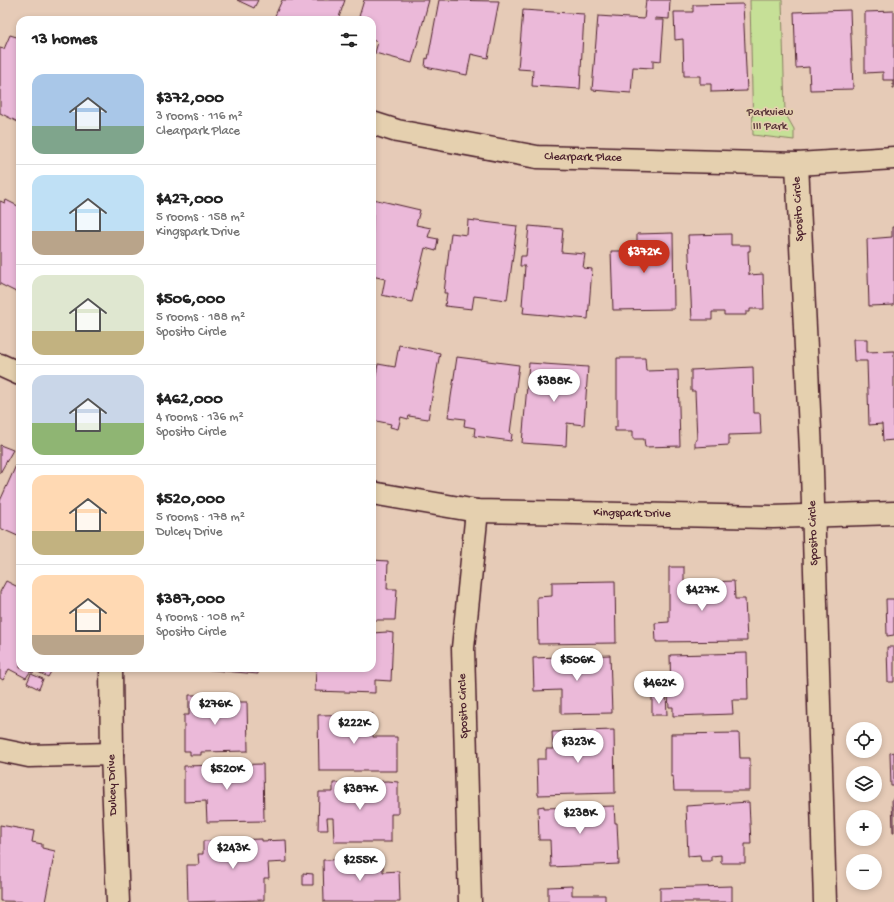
<!DOCTYPE html>
<meta charset="utf-8">
<style>
body{margin:0;font-family:"Gochi Hand",sans-serif;background:#f2f2f2;color:#222;height:100vh;display:flex;flex-direction:column;font-size:15px;white-space:nowrap}
*{box-sizing:border-box;margin:0}
p{font-size:13px;color:#767676}
.icon{flex:none;width:22px;height:22px;fill:none;stroke:currentColor;stroke-width:2;stroke-linecap:round;stroke-linejoin:round}
.map{position:relative;flex:1;overflow:hidden}
.side{position:absolute;left:16px;top:16px;width:360px;height:656px;display:flex;flex-direction:column;background:#fff;border-radius:12px;box-shadow:0 2px 6px #0003}
.side>*{flex:none}
.tools{position:absolute;left:846px;top:722px;display:grid;gap:8px}
.tools a{display:grid;place-items:center;width:36px;height:36px;border-radius:50%;background:#fff;box-shadow:0 2px 6px #0003;font-size:20px}
.price{position:absolute;translate:-50% -34px;padding:0 9px;border-radius:14px;background:#fff;color:#222;font-size:13px;line-height:26px;filter:drop-shadow(0 1px 2px #0008)}
.price::after{content:'';position:absolute;left:50%;top:24px;width:12px;height:9px;margin-left:-6px;background:inherit;clip-path:polygon(0 0,100% 0,50% 100%)}
.price.selected{background:#c8321e;color:#fff}
ul{padding:0;list-style:none}
li{display:flex;align-items:center;gap:12px;height:100px;padding:0 16px}
li+li{border-top:1px solid #e0e0e0}
li span{display:grid;place-items:center;flex:none;width:112px;height:80px;border-radius:12px;color:#555}
li>.icon{margin-inline-start:auto}
span .icon{width:48px;height:48px;fill:#fffc;stroke-width:1}
li b{font-size:17px}
h2{display:flex;justify-content:space-between;align-items:center;height:48px;padding:0 16px;font-size:17px}
.map>svg:first-child{display:block}
</style>
<div class="map">
<svg width="894" height="902" viewBox="0 0 894 902">
<rect width="100%" height="100%" fill="#e6cbb7"/>
<filter id="ink" filterUnits="userSpaceOnUse"><feTurbulence type="fractalNoise" baseFrequency=".025" numOctaves="2"/><feDisplacementMap in="SourceGraphic" scale="8" xChannelSelector="R" yChannelSelector="G"/><feConvolveMatrix kernelMatrix="1 2 1 2 8 2 1 2 1" color-interpolation-filters="sRGB"/></filter>
<g filter="url(#ink)">
<path fill="#c6e097" stroke="#888061" d="M 750,0 L 782,0 L 785,113 L 794,129 L 794,140 L 753,135 Z"/>
<g fill="#ebb9d9" stroke="#4a1f2b">
<path d="M 237,0 L 258,0 L 254,8 Z"/>
<path d="M 282,0 L 345,0 L 338,20 L 280,20 L 274,18 Z"/>
<path d="M 364,0 L 429,0 L 412,63 L 375,53 L 378,42 L 372,40 L 372,20 L 358,20 Z"/>
<path d="M 439,0 L 499,1 L 488,58 L 471,54 L 467,75 L 425,67 L 426,58 L 428,59 Z"/>
<path d="M 646,0 L 670,0 L 669,19 L 655,18 L 655,20 L 664,20 L 661,61 L 653,60 L 653,68 L 633,67 L 631,93 L 592,90 L 598,16 L 644,19 Z"/>
<path d="M 743,4 L 747,91 L 711,92 L 711,84 L 700,84 L 700,76 L 684,76 L 683,39 L 675,40 L 674,12 L 693,12 L 693,5 Z"/>
<path d="M 523,10 L 584,14 L 580,89 L 532,86 L 533,70 L 518,69 Z"/>
<path d="M 850,10 L 853,89 L 810,90 L 809,67 L 796,68 L 794,12 Z"/>
<path d="M 894,11 L 894,88 L 893,88 L 893,80 L 883,80 L 883,72 L 865,73 L 865,12 Z"/>
<path d="M 10,35 L 20,38 L 20,123 L 0,113 L 0,48 L 4,49 Z"/>
<path d="M 373,199 L 420,210 L 416,225 L 431,228 L 428,237 L 438,239 L 436,251 L 425,248 L 412,302 L 382,295 L 385,279 L 372,276 Z"/>
<path d="M 6,200 L 20,207 L 20,294 L 0,284 L 0,201 L 5,203 Z"/>
<path d="M 468,220 L 517,226 L 507,300 L 474,296 L 472,309 L 445,306 L 447,293 L 444,293 L 451,233 L 467,235 Z"/>
<path d="M 529,226 L 563,229 L 561,252 L 585,254 L 583,268 L 592,269 L 588,319 L 523,313 L 524,306 L 522,306 L 525,266 L 520,266 L 521,256 L 526,256 Z"/>
<path d="M 892,227 L 894,227 L 894,305 L 869,306 L 867,239 L 892,237 Z"/>
<path d="M 673,233 L 674,309 L 613,310 L 611,251 L 628,251 L 628,243 L 637,243 L 637,234 Z"/>
<path d="M 731,234 L 731,245 L 750,245 L 750,251 L 748,251 L 749,275 L 763,274 L 764,309 L 750,309 L 750,312 L 746,312 L 746,315 L 724,315 L 724,312 L 712,312 L 712,320 L 692,320 L 688,235 Z"/>
<path d="M 853,339 L 867,339 L 867,352 L 894,351 L 894,440 L 883,441 L 882,424 L 869,425 L 867,361 L 854,361 Z"/>
<path d="M 399,345 L 440,353 L 428,419 L 409,416 L 408,419 L 401,417 L 398,429 L 390,427 L 391,424 L 372,420 L 372,396 L 378,364 L 395,367 Z"/>
<path d="M 457,357 L 519,365 L 510,433 L 512,434 L 511,441 L 474,436 L 475,428 L 464,426 L 465,419 L 448,417 Z"/>
<path d="M 617,358 L 645,358 L 646,371 L 678,370 L 680,446 L 645,447 L 644,439 L 633,439 L 633,431 L 615,431 L 615,427 L 617,427 Z"/>
<path d="M 529,363 L 588,367 L 584,425 L 567,423 L 566,446 L 522,443 Z"/>
<path d="M 753,367 L 754,413 L 760,413 L 761,434 L 729,435 L 729,445 L 695,447 L 695,440 L 697,440 L 695,391 L 691,391 L 691,370 Z"/>
<path d="M 0,445 L 13,450 L 0,473 Z"/>
<path d="M 19,454 L 20,455 L 20,537 L 0,528 L 0,501 L 18,461 L 16,460 Z"/>
<path d="M 372,560 L 388,561 L 387,589 L 397,589 L 395,620 L 372,620 Z"/>
<path d="M 669,567 L 684,567 L 684,583 L 734,581 L 735,599 L 745,599 L 747,641 L 656,642 L 655,623 L 669,622 Z"/>
<path d="M 6,581 L 20,588 L 20,668 L 53,668 L 48,677 L 34,670 L 33,673 L 30,672 L 26,678 L 9,669 L 3,680 L 0,678 L 0,592 Z"/>
<path d="M 615,581 L 616,643 L 538,644 L 537,597 L 552,596 L 552,582 Z"/>
<path d="M 886,599 L 894,599 L 894,635 L 887,636 Z"/>
<path d="M 387,632 L 393,633 L 391,681 L 375,680 L 375,693 L 315,691 L 316,668 L 372,668 L 372,633 Z"/>
<path d="M 887,647 L 894,647 L 894,682 L 888,682 Z"/>
<path d="M 747,653 L 748,700 L 732,700 L 733,714 L 673,716 L 673,707 L 669,707 L 668,695 L 671,695 L 670,655 Z"/>
<path d="M 610,655 L 612,713 L 561,714 L 561,690 L 534,691 L 533,658 Z"/>
<path d="M 190,668 L 258,668 L 258,674 Z"/>
<path d="M 31,674 L 43,679 L 39,689 L 27,683 Z"/>
<path d="M 189,695 L 214,695 L 214,702 L 247,702 L 248,751 L 201,752 L 201,755 L 190,755 L 190,751 L 184,751 L 184,715 L 189,715 Z"/>
<path d="M 652,695 L 666,695 L 667,715 L 652,715 Z"/>
<path d="M 373,714 L 373,737 L 397,737 L 397,771 L 319,771 L 318,715 Z"/>
<path d="M 614,730 L 615,793 L 538,795 L 537,759 L 546,759 L 546,749 L 553,749 L 552,732 Z"/>
<path d="M 739,733 L 740,758 L 750,758 L 750,791 L 674,791 L 673,776 L 671,777 L 671,734 Z"/>
<path d="M 894,752 L 894,786 L 891,786 L 890,753 Z"/>
<path d="M 263,764 L 264,821 L 207,822 L 206,801 L 184,802 L 184,766 Z"/>
<path d="M 388,781 L 398,782 L 398,814 L 391,814 L 391,842 L 334,842 L 333,818 L 327,818 L 328,830 L 318,830 L 319,792 L 333,792 L 333,783 Z"/>
<path d="M 892,799 L 894,799 L 894,833 L 893,833 Z"/>
<path d="M 749,802 L 751,844 L 745,844 L 745,863 L 721,863 L 721,855 L 711,856 L 711,861 L 701,861 L 700,855 L 688,856 L 686,806 Z"/>
<path d="M 544,806 L 544,808 L 614,806 L 615,823 L 617,823 L 619,864 L 551,867 L 550,840 L 539,840 L 538,807 Z"/>
<path d="M 0,825 L 34,831 L 32,842 L 42,844 L 42,848 L 55,851 L 45,902 L 0,901 Z"/>
<path d="M 262,839 L 262,841 L 286,840 L 287,862 L 268,863 L 269,878 L 264,878 L 264,900 L 188,902 L 187,865 L 199,865 L 198,854 L 203,854 L 203,841 Z"/>
<path d="M 383,859 L 383,872 L 399,871 L 400,902 L 324,902 L 323,860 Z"/>
<path d="M 303,873 L 313,874 L 313,885 L 303,885 Z"/>
<path d="M 572,886 L 572,895 L 605,895 L 605,902 L 548,902 L 548,887 Z"/>
<path d="M 732,886 L 732,902 L 660,902 L 660,888 Z"/>
</g>
<g fill="none" stroke-linecap="round" stroke-linejoin="round">
<defs>
<g id="street">
<path d="M 372,123 L 397,131 L 537,157 L 797,164 L 894,158"/>
<path d="M 797,164 L 812,471 L 825,902"/>
<path d="M 0,365 L 20,374"/>
<path d="M 372,493 L 477,511 L 773,517 L 894,513"/>
<path d="M 111,668 L 112,754 L 118,902"/>
<path d="M 0,750 L 29,756 L 112,754"/>
<path d="M 470,902 L 463,648 L 477,511"/>
</g>
</defs>
<use href="#street" stroke="#4a1f2b" stroke-width="25"/>
<use href="#street" stroke="#e5d0af" stroke-width="22"/>
</g>
</g>
<g text-anchor="middle" dominant-baseline="central" stroke-width="3.5" stroke-linejoin="round" paint-order="stroke">
<g font-size="12" fill="#563236" stroke="#e5d0af">
<text x="770" y="113">Parkview<tspan x="770" dy="14">III Park</tspan></text>
</g>
<g font-size="12" fill="#4a1f2b" stroke="#e5d0af">
<text transform="translate(583 158) rotate(1)">Clearpark Place</text>
<text transform="translate(799 209) rotate(-93)">Sposito Circle</text>
<text transform="translate(632 514) rotate(1)">Kingspark Drive</text>
<text transform="translate(814 533) rotate(-92)">Sposito Circle</text>
<text transform="translate(464 706) rotate(-92)">Sposito Circle</text>
<text transform="translate(113 785) rotate(-92)">Dulcey Drive</text>
</g>
</g>
</svg>
<div class="tools">
<a><svg class="icon" aria-label="locate" viewBox="0 0 24 24"><circle cx="12" cy="12" r="6"/><path d="M12 2v4M12 18v4M2 12h4M18 12h4"/></svg></a>
<a><svg class="icon" aria-label="layers" viewBox="0 0 24 24"><path d="M12 4l9 5-9 5-9-5zM3 14l9 5 9-5"/></svg></a>
<a>+</a>
<a>−</a>
</div>
<b class="price selected" style="left:644px;top:274px">$372K</b>
<b class="price" style="left:554px;top:403px">$388K</b>
<b class="price" style="left:702px;top:612px">$427K</b>
<b class="price" style="left:577px;top:682px">$506K</b>
<b class="price" style="left:659px;top:705px">$462K</b>
<b class="price" style="left:215px;top:726px">$276K</b>
<b class="price" style="left:354px;top:745px">$222K</b>
<b class="price" style="left:578px;top:764px">$323K</b>
<b class="price" style="left:227px;top:791px">$520K</b>
<b class="price" style="left:360px;top:811px">$387K</b>
<b class="price" style="left:580px;top:835px">$238K</b>
<b class="price" style="left:233px;top:870px">$243K</b>
<b class="price" style="left:360px;top:882px">$255K</b>
<section class="side">
<h2>13 homes<svg class="icon" aria-label="filters" viewBox="0 0 24 24"><path d="M4 7h16M4 17h16"/><circle cx="9" cy="7" r="2"/><circle cx="15" cy="17" r="2"/></svg></h2>
<ul>
<li><span style="background:linear-gradient(#a9c7e8 65%,#7fa58c 0)"><svg class="icon" aria-label="home" viewBox="0 0 24 24"><path d="M3 11l9-7 9 7M6 9v11h12V9"/></svg></span><div><b>$372,000</b><p>3 rooms · 116 m²</p><p>Clearpark Place</p></div></li>
<li><span style="background:linear-gradient(#bfe0f5 70%,#b9a48a 0)"><svg class="icon" aria-label="home" viewBox="0 0 24 24"><path d="M3 11l9-7 9 7M6 9v11h12V9"/></svg></span><div><b>$427,000</b><p>5 rooms · 158 m²</p><p>Kingspark Drive</p></div></li>
<li><span style="background:linear-gradient(#dfe7d0 70%,#c2b280 0)"><svg class="icon" aria-label="home" viewBox="0 0 24 24"><path d="M3 11l9-7 9 7M6 9v11h12V9"/></svg></span><div><b>$506,000</b><p>5 rooms · 188 m²</p><p>Sposito Circle</p></div></li>
<li><span style="background:linear-gradient(#c9d6e8 60%,#8fb573 0)"><svg class="icon" aria-label="home" viewBox="0 0 24 24"><path d="M3 11l9-7 9 7M6 9v11h12V9"/></svg></span><div><b>$462,000</b><p>4 rooms · 136 m²</p><p>Sposito Circle</p></div></li>
<li><span style="background:linear-gradient(#ffd9b3 70%,#c2b280 0)"><svg class="icon" aria-label="home" viewBox="0 0 24 24"><path d="M3 11l9-7 9 7M6 9v11h12V9"/></svg></span><div><b>$520,000</b><p>5 rooms · 178 m²</p><p>Dulcey Drive</p></div></li>
<li><span style="background:linear-gradient(#ffd9b3 75%,#b9a48a 0)"><svg class="icon" aria-label="home" viewBox="0 0 24 24"><path d="M3 11l9-7 9 7M6 9v11h12V9"/></svg></span><div><b>$387,000</b><p>4 rooms · 108 m²</p><p>Sposito Circle</p></div></li>
</ul>
</section>
</div>
